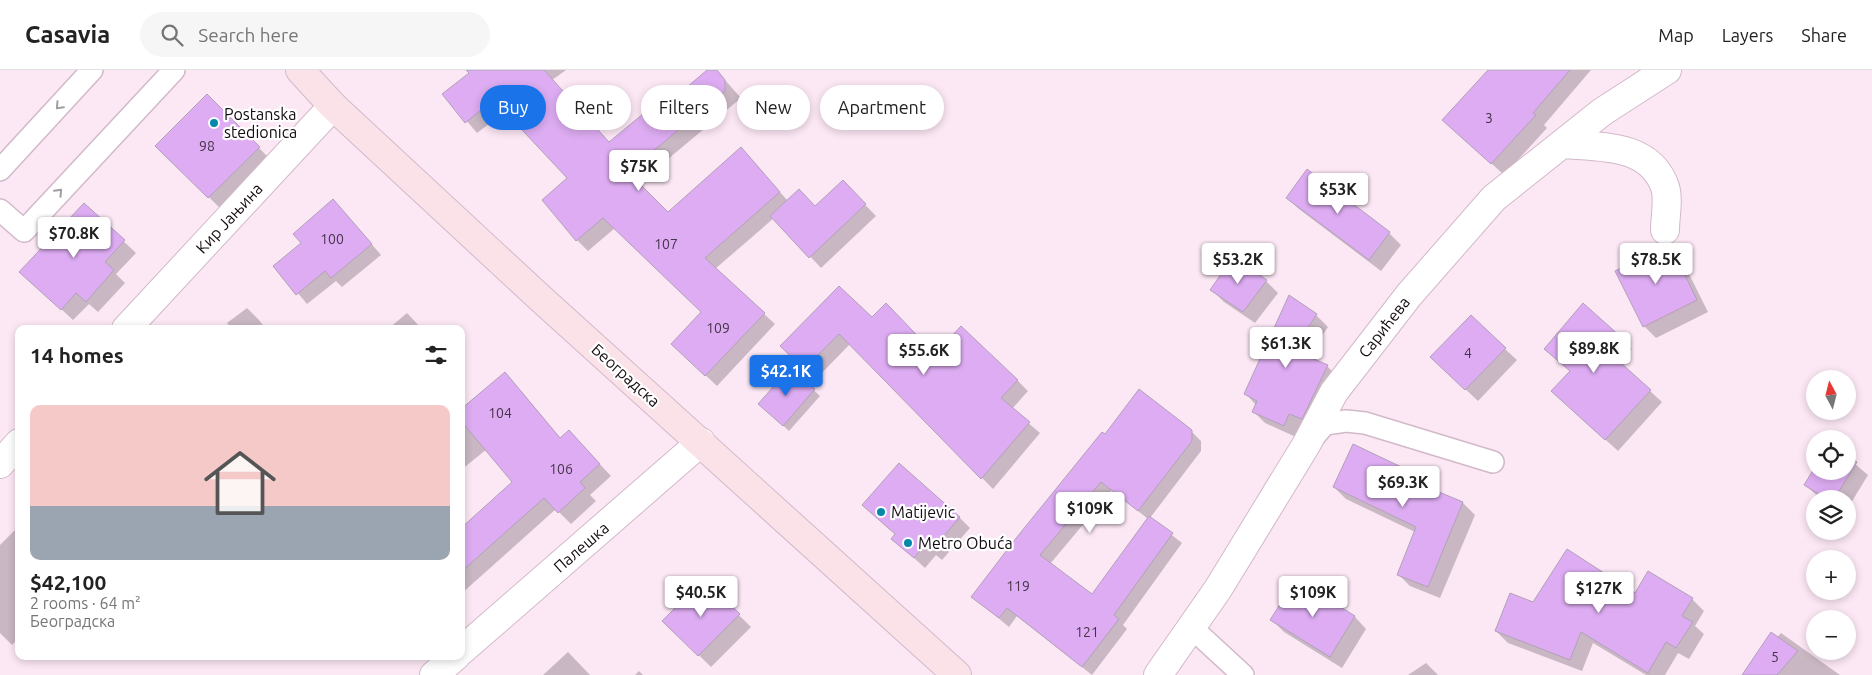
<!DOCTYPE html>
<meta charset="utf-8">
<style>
body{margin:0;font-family:Ubuntu,sans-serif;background:#f6f6f6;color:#222;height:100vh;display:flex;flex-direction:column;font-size:19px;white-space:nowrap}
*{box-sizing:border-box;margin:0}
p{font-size:16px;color:#767676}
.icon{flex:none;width:28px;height:28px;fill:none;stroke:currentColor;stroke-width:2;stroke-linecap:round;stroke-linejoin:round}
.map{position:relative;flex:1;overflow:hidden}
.side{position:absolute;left:15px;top:255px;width:450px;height:335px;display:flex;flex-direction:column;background:#fff;border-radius:10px;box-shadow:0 2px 8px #0003}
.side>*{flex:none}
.top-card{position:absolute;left:480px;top:15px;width:475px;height:45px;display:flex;gap:10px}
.needle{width:32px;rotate:353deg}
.fabs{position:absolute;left:1806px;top:300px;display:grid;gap:10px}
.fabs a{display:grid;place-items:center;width:50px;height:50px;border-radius:50%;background:#fff;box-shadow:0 2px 8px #0003;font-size:25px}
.price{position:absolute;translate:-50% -42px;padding:0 11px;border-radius:5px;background:#fff;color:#222;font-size:16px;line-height:32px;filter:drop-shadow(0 1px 2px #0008)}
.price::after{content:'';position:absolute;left:50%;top:30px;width:15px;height:11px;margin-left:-8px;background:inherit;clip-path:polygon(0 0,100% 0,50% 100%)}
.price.on{background:#1a73e8;color:#fff}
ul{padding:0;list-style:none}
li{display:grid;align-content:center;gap:10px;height:265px;padding:0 15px}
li+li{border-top:1px solid #e0e0e0}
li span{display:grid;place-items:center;height:155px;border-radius:10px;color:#555}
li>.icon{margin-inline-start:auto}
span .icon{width:90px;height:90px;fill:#fffc;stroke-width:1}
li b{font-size:21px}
h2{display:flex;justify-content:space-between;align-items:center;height:60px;padding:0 15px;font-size:21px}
.tag{padding:0 18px;border-radius:22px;background:#fff;box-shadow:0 2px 8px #0003;font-size:18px;line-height:45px}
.tag.on{background:#1a73e8;color:#fff}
header{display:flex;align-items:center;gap:30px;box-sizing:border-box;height:70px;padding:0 25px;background:#fff;border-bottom:1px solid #e0e0e0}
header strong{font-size:24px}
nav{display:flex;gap:28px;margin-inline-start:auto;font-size:18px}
.search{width:350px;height:45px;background:#f6f6f6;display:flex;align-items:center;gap:12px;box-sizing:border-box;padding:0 18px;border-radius:28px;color:#767676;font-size:19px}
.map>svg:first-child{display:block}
</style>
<header>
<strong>Casavia</strong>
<div class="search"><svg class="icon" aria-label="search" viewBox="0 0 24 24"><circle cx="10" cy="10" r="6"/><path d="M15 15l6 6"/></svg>Search here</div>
<nav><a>Map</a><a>Layers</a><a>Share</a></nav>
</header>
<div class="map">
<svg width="1872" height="605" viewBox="0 0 1872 605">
<rect width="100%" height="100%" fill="#fce7f5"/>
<g fill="#0003" fill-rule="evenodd">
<path d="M 474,0 L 566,0 L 552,10 L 609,73 L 666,36 L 709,0 L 716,0 L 741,28 L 638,114 L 668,143 L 741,79 L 788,131 L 816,138 L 843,112 L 876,146 L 821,198 L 774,148 L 715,199 L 775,254 L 717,316 L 684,285 L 703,243 L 615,158 L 588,181 L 577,170 L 569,108 L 506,41 L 477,63 L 444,24 Z"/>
<path d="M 1490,0 L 1591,0 L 1544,55 L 1547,58 L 1504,105 L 1456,61 Z"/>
<path d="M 207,26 L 275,94 L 225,143 L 157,76 Z"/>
<path d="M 1307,101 L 1389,163 L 1401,175 L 1381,201 L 1299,139 L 1287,128 Z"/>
<path d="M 84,134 L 136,183 L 116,204 L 125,213 L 98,242 L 89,234 L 73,250 L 33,213 Z"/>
<path d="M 343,141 L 381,185 L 342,217 L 336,211 L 307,234 L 275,196 Z"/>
<path d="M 1669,176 L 1681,188 L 1708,242 L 1656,268 L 1644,256 Z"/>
<path d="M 1266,211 L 1278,223 L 1255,253 L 1224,232 L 1212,220 Z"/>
<path d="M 1583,235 L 1632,279 L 1614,288 L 1662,332 L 1618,381 L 1565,333 L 1571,302 L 1546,279 Z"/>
<path d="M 247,238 L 259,250 L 266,259 L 231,259 L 227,253 Z"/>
<path d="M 407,243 L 422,259 L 388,259 Z"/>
<path d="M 1316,245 L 1328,257 L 1307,288 L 1327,296 L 1339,308 L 1296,367 L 1265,353 L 1253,341 L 1256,335 L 1246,324 Z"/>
<path d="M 872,249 L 935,286 L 1017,310 L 1028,321 L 1012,339 L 1040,363 L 993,419 L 850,274 L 816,309 L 782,276 Z"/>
<path d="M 1505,279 L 1517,290 L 1478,331 L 1444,299 Z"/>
<path d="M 791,299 L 820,326 L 789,361 L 766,339 Z"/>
<path d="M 521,321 L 561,369 L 580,373 L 611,406 L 590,425 L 596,431 L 571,454 L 556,439 L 461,524 L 461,460 L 514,412 L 487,379 L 461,400 L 461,340 Z"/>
<path d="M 1191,361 L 1201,371 L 1201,381 L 1150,448 L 1182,473 L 1123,555 L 1127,559 L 1092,605 L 1017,546 L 1009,557 L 973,527 L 1105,366 ZM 1112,420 L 1148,449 L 1092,526 L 1050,494 Z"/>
<path d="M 1848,388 L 1868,405 L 1848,438 L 1848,429 L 1821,429 L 1805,415 L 1815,399 L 1815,401 L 1848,401 Z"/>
<path d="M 1413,404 L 1424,417 L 1463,433 L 1475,445 L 1440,528 L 1410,516 L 1398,504 L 1415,462 L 1346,429 L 1334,417 Z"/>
<path d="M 959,447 L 970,458 L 942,490 L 936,485 L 925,498 L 893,469 Z"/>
<path d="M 19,456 L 19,568 L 12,575 L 0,563 L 0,475 Z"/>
<path d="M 1649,502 L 1692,529 L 1704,541 L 1695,556 L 1704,564 L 1689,589 L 1678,583 L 1665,605 L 1646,605 L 1593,573 L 1582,601 L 1508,573 L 1496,561 L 1533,534 L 1635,524 Z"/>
<path d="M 704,511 L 751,557 L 711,597 L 664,551 Z"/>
<path d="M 1296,511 L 1355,547 L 1366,559 L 1342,598 L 1284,562 L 1272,550 Z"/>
<path d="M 1781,563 L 1840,605 L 1743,605 Z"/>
<path d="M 568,582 L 590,605 L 543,605 Z"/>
<path d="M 1426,593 L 1438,605 L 1408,605 Z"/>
<path d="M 639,601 L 643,605 L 635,605 Z"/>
</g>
<g fill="#ddacf2" stroke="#b1a1b8">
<path d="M 466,0 L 544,0 L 609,72 L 661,29 L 666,35 L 707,0 L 717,0 L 725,10 L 725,21 L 628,102 L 668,142 L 741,77 L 780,122 L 705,188 L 765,243 L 705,306 L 671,274 L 701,242 L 603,148 L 576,171 L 542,130 L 567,108 L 494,30 L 465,53 L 442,24 L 469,3 Z"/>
<path d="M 1488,0 L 1570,0 L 1533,43 L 1536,45 L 1491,94 L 1442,50 Z"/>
<path d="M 207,24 L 260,77 L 208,128 L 155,76 Z"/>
<path d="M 1307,99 L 1390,162 L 1369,190 L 1286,128 Z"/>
<path d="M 843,110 L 866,134 L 809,188 L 770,146 L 799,119 L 815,136 Z"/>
<path d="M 333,129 L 372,174 L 331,208 L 325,201 L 296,225 L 273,196 L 301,173 L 293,164 Z"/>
<path d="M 84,133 L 125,170 L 105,192 L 114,200 L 86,232 L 76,223 L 61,240 L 19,202 Z"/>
<path d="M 1670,174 L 1697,230 L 1643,257 L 1615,201 Z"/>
<path d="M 1233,187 L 1267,210 L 1243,242 L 1210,220 Z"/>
<path d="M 839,216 L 872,247 L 886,233 L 935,284 L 961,256 L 1018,310 L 1001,328 L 1030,352 L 981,409 L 839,264 L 804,299 L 780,276 Z"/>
<path d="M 1289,225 L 1317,244 L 1293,280 L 1328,295 L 1302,349 L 1289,344 L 1284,356 L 1252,342 L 1257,331 L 1244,324 Z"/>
<path d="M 1583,233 L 1621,267 L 1602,276 L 1651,320 L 1605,370 L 1551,321 L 1570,301 L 1544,279 Z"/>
<path d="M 1471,245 L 1506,278 L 1465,320 L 1430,287 Z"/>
<path d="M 790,298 L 815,319 L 783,356 L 758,334 Z"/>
<path d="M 505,302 L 560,368 L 569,360 L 600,394 L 580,412 L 585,418 L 558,443 L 544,428 L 461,502 L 461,458 L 512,412 L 461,351 L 461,339 Z"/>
<path d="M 1139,319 L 1192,360 L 1192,371 L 1138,441 L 1101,412 L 1040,485 L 1092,524 L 1149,446 L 1173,463 L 1114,545 L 1119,549 L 1082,597 L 1007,538 L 999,548 L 971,527 L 1017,467 L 1102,362 L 1105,364 Z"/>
<path d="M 1353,374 L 1414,403 L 1410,410 L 1463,432 L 1428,517 L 1397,505 L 1416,457 L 1333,417 Z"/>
<path d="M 1848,386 L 1857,392 L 1834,429 L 1827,429 L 1804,415 L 1815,397 L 1815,401 L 1848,401 Z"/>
<path d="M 899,393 L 960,447 L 931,481 L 925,475 L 914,488 L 891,469 L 895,464 L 862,435 Z"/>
<path d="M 1567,479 L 1635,523 L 1648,501 L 1693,528 L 1682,546 L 1693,552 L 1676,578 L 1666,572 L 1648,603 L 1581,562 L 1570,590 L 1495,561 L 1510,523 L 1533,532 Z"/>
<path d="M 704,509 L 740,544 L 698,586 L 662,551 Z"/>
<path d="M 1296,509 L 1355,546 L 1330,587 L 1270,550 Z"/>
<path d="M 1771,562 L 1798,581 L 1777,605 L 1742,605 Z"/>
</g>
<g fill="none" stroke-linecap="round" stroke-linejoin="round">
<defs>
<g id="lane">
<path d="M 0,100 L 92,0"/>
<path d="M 0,140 L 24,161 L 174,0"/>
<path d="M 1311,370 L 1325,354 L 1346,351 L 1365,353 L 1493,392"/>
<path d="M 1192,558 L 1243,605"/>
</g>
<g id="street">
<path d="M 1564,74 C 1602,77 1650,74 1665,117 C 1669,129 1665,148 1665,160"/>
<path d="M 126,259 L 333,36"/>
<path d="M 0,394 L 19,373"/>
<path d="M 461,581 L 701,372"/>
<path d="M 434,605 L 456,586"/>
<path d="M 1158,605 L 1218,519 L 1306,375 L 1334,322 L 1409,225 L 1494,128 L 1602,42 L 1667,0"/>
</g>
<path id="secondary" d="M 300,0 L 333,36 L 539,227 L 957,605"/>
</defs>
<use href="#lane" stroke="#d2b9c9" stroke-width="24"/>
<use href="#street" stroke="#d2b9c9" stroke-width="30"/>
<use href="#secondary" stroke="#d2b9c9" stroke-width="30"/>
<use href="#lane" stroke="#fff" stroke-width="21"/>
<use href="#street" stroke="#fff" stroke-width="28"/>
<use href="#secondary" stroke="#fbe2e8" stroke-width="28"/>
</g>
<defs><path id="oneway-chevron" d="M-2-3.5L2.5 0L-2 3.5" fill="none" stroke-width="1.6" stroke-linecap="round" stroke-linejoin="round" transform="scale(1.25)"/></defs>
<g stroke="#a19da0">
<use href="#oneway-chevron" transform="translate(59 36) rotate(133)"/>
<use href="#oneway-chevron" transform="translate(59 122) rotate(-47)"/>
</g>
<g fill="#0588aa" stroke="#fff" stroke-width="2">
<circle cx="214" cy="53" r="5"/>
<circle cx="881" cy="442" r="5"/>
<circle cx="908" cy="473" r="5"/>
</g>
<g text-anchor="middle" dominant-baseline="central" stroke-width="4.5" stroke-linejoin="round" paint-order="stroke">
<g font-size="14" fill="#463349">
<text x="1489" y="48">3</text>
<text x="207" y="76">98</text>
<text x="332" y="169">100</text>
<text x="666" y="174">107</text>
<text x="718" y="258">109</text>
<text x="1468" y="283">4</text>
<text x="500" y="343">104</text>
<text x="561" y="399">106</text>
<text x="1018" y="516">119</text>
<text x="1087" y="562">121</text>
<text x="1775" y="587">5</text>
</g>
<g font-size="16" fill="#140b11" stroke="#fff" text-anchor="start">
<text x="224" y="44">Postanska<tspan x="224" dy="18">stedionica</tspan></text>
<text x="891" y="442">Matijevic</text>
<text x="918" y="473">Metro Obuća</text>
</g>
<g font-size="16" fill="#140b11" stroke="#fff">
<text transform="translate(229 148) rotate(-47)">Кир Јањина</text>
<text transform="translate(1384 257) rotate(-52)">Сарићева</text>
<text transform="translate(626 305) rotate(42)">Београдска</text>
<text transform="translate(581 477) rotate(-41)">Палешка</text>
</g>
</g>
</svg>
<div class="fabs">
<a><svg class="needle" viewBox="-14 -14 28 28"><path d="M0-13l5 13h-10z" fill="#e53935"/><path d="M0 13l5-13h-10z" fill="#767676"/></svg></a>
<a><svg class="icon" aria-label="locate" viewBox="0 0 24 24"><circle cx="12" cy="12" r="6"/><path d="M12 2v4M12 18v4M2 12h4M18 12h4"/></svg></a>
<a><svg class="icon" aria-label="layers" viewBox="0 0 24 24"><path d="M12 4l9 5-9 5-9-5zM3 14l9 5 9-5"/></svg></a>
<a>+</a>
<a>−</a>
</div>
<b class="price" style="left:639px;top:122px">$75K</b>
<b class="price" style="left:1338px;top:145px">$53K</b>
<b class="price" style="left:74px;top:189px">$70.8K</b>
<b class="price" style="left:1238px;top:215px">$53.2K</b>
<b class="price" style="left:1656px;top:215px">$78.5K</b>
<b class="price" style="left:1286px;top:299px">$61.3K</b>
<b class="price" style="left:1594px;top:304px">$89.8K</b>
<b class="price" style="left:924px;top:306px">$55.6K</b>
<b class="price on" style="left:786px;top:327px">$42.1K</b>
<b class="price" style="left:1403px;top:438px">$69.3K</b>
<b class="price" style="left:1090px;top:464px">$109K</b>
<b class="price" style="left:1599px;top:544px">$127K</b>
<b class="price" style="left:701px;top:548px">$40.5K</b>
<b class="price" style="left:1313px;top:548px">$109K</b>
<div class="top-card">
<a class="tag on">Buy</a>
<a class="tag">Rent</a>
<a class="tag">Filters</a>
<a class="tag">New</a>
<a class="tag">Apartment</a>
</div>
<section class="side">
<h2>14 homes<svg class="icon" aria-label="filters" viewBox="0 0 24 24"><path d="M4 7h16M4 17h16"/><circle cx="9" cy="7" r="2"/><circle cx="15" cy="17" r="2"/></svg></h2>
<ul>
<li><span style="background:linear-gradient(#f6c9c9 65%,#9aa5b1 0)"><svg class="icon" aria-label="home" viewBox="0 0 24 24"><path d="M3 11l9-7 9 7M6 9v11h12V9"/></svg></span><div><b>$42,100</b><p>2 rooms · 64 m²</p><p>Београдска</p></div></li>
</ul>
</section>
</div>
